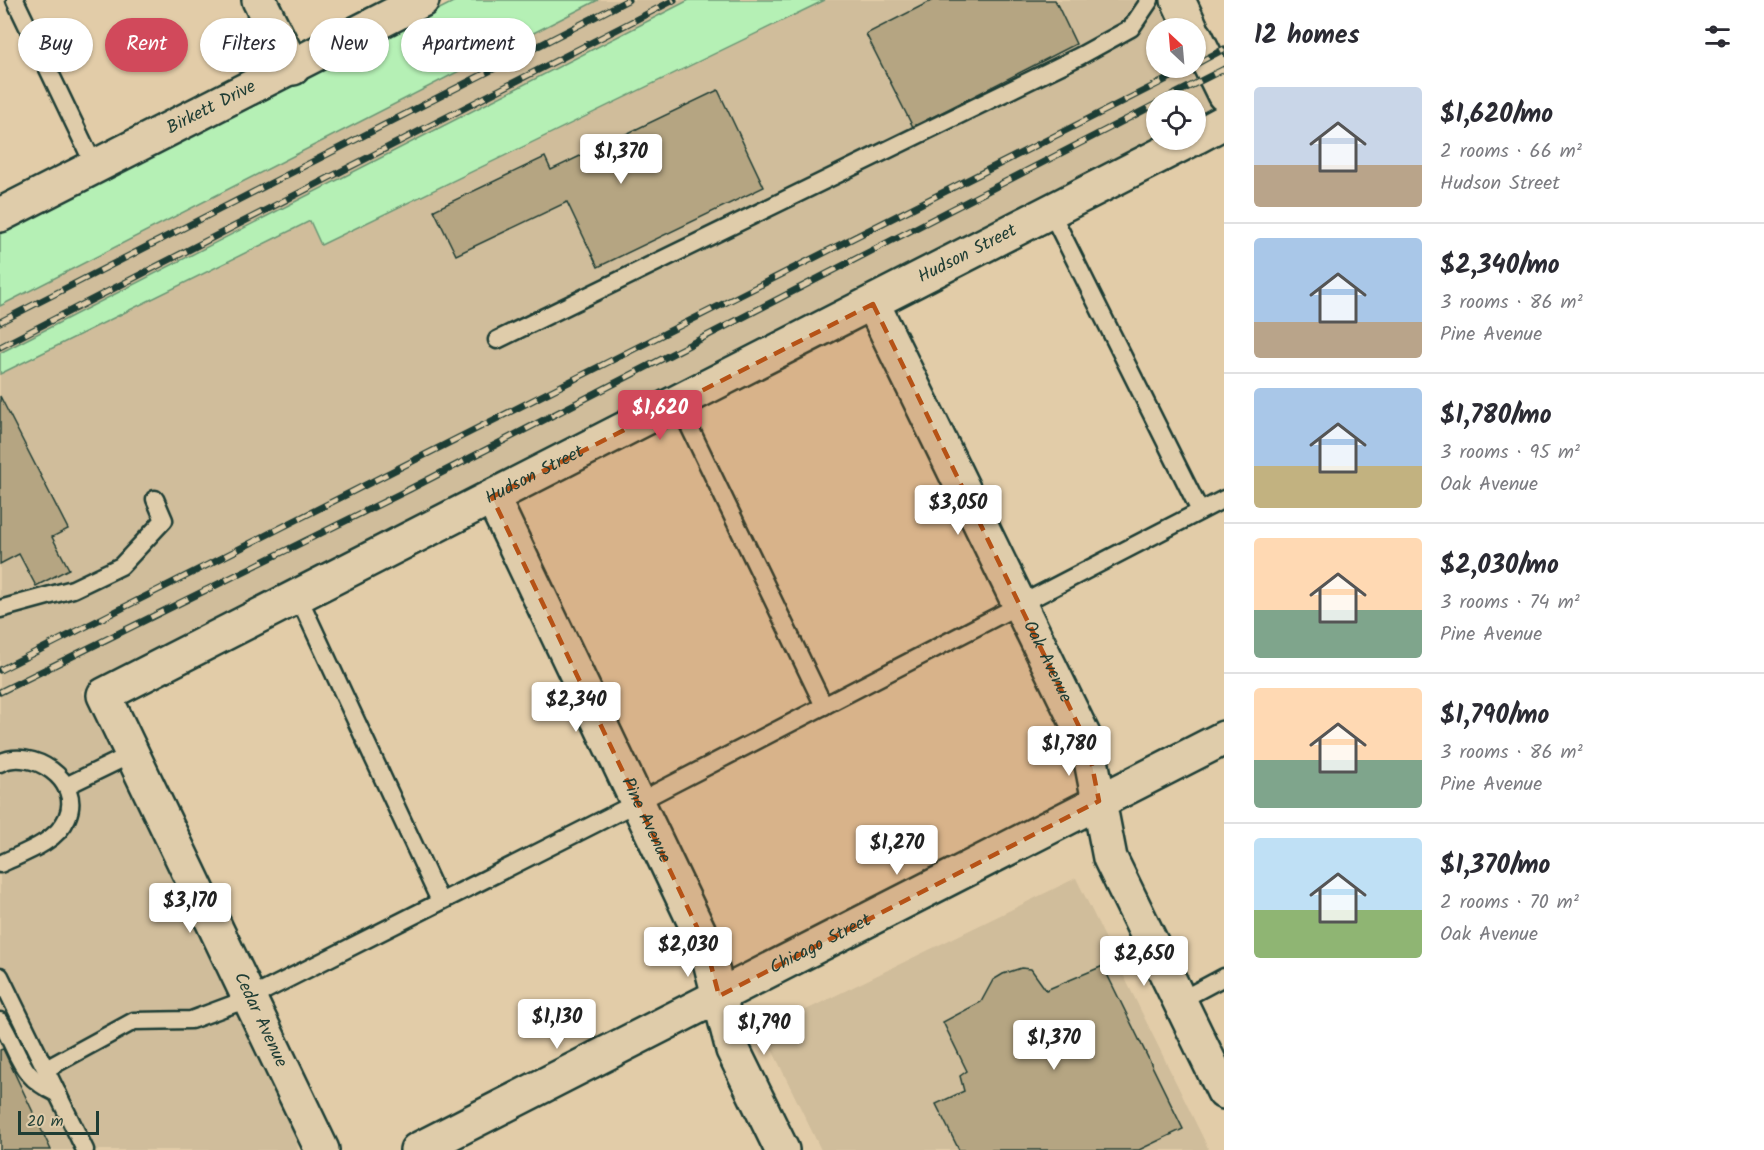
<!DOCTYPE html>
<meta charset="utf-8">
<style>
body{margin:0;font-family:Kalam,sans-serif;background:#f7f7f7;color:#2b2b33;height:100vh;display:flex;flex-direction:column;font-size:22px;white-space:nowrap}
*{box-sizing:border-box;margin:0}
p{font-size:20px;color:#7c7c81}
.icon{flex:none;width:33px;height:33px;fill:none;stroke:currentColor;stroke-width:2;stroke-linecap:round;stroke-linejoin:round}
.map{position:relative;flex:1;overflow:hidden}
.details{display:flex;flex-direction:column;background:#fff;width:540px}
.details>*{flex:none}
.hud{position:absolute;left:18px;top:18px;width:570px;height:54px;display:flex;gap:12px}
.needle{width:39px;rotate:334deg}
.buttons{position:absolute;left:1146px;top:18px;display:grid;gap:12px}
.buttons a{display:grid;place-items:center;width:60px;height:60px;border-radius:50%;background:#fff;box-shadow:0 2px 4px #0004;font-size:30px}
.scale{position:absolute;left:18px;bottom:15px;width:81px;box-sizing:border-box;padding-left:6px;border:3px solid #1f3d34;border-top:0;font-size:16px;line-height:21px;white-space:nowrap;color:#1f3d34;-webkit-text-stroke:4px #dfccaa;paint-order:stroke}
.price{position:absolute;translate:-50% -51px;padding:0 14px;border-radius:6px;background:#fff;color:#222;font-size:20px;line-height:39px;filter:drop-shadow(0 2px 3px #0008)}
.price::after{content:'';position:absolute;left:50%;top:36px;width:18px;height:14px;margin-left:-9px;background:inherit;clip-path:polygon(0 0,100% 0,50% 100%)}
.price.selected{background:#d1495b;color:#fff}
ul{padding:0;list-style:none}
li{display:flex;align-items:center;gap:18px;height:150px;padding:0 30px}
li+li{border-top:2px solid #e1e1e2}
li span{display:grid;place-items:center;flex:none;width:168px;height:120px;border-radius:6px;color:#555}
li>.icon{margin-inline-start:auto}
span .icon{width:72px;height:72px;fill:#fffc;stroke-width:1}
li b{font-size:26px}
h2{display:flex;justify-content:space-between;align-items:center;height:72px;padding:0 30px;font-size:26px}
.pill{padding:0 21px;border-radius:27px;background:#fff;box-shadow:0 2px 4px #0004;font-size:21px;line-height:54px}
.pill.selected{background:#d1495b;color:#fff}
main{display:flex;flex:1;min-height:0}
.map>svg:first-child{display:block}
</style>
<main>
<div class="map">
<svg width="1224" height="1150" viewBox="0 0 1224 1150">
<rect width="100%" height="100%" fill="#e2cca8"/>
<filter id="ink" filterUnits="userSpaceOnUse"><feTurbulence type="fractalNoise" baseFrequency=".0167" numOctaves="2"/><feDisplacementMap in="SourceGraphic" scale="12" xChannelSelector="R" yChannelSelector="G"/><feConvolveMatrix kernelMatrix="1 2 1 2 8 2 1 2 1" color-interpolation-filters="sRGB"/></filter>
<g filter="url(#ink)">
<g fill="#d0bd9b">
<path d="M 598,0 L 689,0 L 0,353 L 0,306 Z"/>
<path d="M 825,0 L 1156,0 L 1170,28 L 1156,28 L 1156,68 L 1189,68 L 1211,109 L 1196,117 L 1196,100 L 1156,100 L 1156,138 L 81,691 L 297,1140 L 298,1150 L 0,1150 L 0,374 L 310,221 L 321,245 Z"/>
<path d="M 1076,878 L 1209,1150 L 821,1150 L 763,1031 Z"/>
</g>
<g fill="#b5f0b5" stroke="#6a9674" stroke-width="1.5">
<path d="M 457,0 L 598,0 L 0,306 L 0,234 Z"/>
<path d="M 689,0 L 825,0 L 321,245 L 310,221 L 0,374 L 0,353 Z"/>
</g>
<g fill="#b5a582" stroke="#1f3d34" stroke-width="1.5">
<path d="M 933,0 L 1055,0 L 1076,44 L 913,127 L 866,34 Z"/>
<path d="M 718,90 L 764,187 L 598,267 L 567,202 L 456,255 L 434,210 L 545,157 L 551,170 Z"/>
<path d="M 0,396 L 68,529 L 52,537 L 69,569 L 36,586 L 19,554 L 0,564 Z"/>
<path d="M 1103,966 L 1183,1129 L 1139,1150 L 959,1150 L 936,1104 L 964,1091 L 960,1076 L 967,1071 L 943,1022 L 981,1002 L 993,980 L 1003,974 L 1021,968 L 1031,969 L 1046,990 Z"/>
<path d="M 3,1049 L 51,1150 L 0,1150 L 0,1050 Z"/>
</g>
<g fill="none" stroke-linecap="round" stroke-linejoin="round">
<defs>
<g id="lane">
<path d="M 15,0 L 95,167"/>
<path d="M 1051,212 L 1200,511"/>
<path d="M 497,340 L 1080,56 L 1131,28 L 1150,0"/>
<path d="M 678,403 L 824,706"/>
<path d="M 298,596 L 440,901"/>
<path d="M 0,609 L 73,589 L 121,566 L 164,520 L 155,499"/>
<path d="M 0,763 C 31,747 84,780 67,818 C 56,843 23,853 0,864"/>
<path d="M 66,786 L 132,754"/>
<path d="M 0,976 L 85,1150"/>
<path d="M 1179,1001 L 1224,977"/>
<path d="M 0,1021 C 21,1055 17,1075 58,1094"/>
<path d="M 46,1069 L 134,1021 L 191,1020 L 250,998 L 638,802 L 1224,499"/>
</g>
<g id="street">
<path d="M 259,0 L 293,68"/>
<path d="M 1178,0 L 1191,28"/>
<path d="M 1196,37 L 1224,94"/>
<path d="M 1196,137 L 1224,122"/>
<path id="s1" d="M 0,215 L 422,0"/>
<path id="s2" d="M 873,304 L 1088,745 L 1110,858 L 1224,1092"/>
<path id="s3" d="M 492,497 L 706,946 L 733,1050 L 782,1150"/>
<path id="s4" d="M 322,1150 L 104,695 L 1190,140"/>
</g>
<g id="secondary">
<path id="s5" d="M 417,1150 L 1224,738"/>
</g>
</defs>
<use href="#lane" stroke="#1f3d34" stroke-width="21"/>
<use href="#street" stroke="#1f3d34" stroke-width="38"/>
<use href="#secondary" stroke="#1f3d34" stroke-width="38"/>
<use href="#lane" stroke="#dfccaa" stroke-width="16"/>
<use href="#street" stroke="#dfccaa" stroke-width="33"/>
<use href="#secondary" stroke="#dfccaa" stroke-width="33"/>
<defs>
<g id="rail">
<path d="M 1196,64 L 1224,49"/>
<path d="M 1163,100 L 1224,69"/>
<path d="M 0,322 L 628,0"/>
<path d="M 0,347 L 674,0"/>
<path d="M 0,670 L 1189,68"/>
<path d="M 0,692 L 410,489 L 1156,104"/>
</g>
</defs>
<use href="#rail" stroke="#1f3d34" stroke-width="7"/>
<use href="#rail" stroke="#dfccaa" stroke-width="4.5" stroke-dasharray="14" stroke-linecap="butt"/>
</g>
</g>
<path fill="#b65216" fill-opacity="0.2" stroke="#b65216" stroke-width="4.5" stroke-dasharray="12 8" stroke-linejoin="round" d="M 873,304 L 1088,745 L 1099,801 L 719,996 L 706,946 L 492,497 Z"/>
<g text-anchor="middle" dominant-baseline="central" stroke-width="6" stroke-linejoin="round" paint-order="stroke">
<g font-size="18" fill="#1f3d34" stroke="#dfccaa">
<text stroke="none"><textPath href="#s1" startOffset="237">Birkett Drive</textPath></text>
<text stroke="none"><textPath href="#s4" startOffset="1474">Hudson Street</textPath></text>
<text stroke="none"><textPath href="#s4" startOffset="988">Hudson Street</textPath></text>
<text stroke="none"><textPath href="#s2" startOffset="398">Oak Avenue</textPath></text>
<text stroke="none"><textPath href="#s3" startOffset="358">Pine Avenue</textPath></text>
<text stroke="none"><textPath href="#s5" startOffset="453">Chicago Street</textPath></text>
<text transform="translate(260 1020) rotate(65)">Cedar Avenue</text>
</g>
</g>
</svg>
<div class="buttons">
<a><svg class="needle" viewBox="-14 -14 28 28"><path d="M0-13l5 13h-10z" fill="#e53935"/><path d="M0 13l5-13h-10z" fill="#7c7c81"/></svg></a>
<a><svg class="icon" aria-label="locate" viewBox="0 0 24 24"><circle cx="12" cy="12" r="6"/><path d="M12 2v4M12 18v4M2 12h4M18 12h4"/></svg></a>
</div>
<div class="scale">20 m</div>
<b class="price" style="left:621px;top:185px">$1,370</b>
<b class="price selected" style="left:660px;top:441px">$1,620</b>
<b class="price" style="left:958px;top:536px">$3,050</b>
<b class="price" style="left:576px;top:733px">$2,340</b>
<b class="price" style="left:1069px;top:777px">$1,780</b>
<b class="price" style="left:897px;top:876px">$1,270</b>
<b class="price" style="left:190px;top:934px">$3,170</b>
<b class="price" style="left:688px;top:978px">$2,030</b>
<b class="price" style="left:1144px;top:987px">$2,650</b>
<b class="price" style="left:557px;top:1050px">$1,130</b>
<b class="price" style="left:764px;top:1056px">$1,790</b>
<b class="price" style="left:1054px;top:1071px">$1,370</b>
<div class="hud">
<a class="pill">Buy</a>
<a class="pill selected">Rent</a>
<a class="pill">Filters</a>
<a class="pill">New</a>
<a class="pill">Apartment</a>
</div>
</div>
<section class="details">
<h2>12 homes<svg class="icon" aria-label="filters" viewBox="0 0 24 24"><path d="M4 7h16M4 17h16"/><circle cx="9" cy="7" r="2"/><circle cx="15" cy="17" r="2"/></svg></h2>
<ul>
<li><span style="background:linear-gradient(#c9d6e8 65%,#b9a48a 0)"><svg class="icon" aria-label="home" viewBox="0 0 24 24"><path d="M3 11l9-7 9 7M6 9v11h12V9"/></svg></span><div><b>$1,620/mo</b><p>2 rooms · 66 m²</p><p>Hudson Street</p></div></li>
<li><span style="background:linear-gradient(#a9c7e8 70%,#b9a48a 0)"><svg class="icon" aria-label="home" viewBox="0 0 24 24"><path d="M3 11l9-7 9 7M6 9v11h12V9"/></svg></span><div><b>$2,340/mo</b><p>3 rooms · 86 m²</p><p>Pine Avenue</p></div></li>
<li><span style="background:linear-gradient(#a9c7e8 65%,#c2b280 0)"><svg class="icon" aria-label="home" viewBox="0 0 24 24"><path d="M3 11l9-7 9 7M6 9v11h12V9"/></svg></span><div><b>$1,780/mo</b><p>3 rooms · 95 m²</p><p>Oak Avenue</p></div></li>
<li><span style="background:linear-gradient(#ffd9b3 60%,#7fa58c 0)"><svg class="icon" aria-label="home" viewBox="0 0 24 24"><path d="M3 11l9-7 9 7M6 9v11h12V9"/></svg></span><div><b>$2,030/mo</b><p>3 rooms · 74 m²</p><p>Pine Avenue</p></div></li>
<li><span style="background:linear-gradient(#ffd9b3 60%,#7fa58c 0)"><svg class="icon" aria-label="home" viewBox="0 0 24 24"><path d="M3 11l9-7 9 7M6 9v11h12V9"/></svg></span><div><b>$1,790/mo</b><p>3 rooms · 86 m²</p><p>Pine Avenue</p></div></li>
<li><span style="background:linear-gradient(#bfe0f5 60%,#8fb573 0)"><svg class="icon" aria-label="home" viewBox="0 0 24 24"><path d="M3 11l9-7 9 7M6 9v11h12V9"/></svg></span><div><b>$1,370/mo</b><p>2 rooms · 70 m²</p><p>Oak Avenue</p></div></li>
</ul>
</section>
</main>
